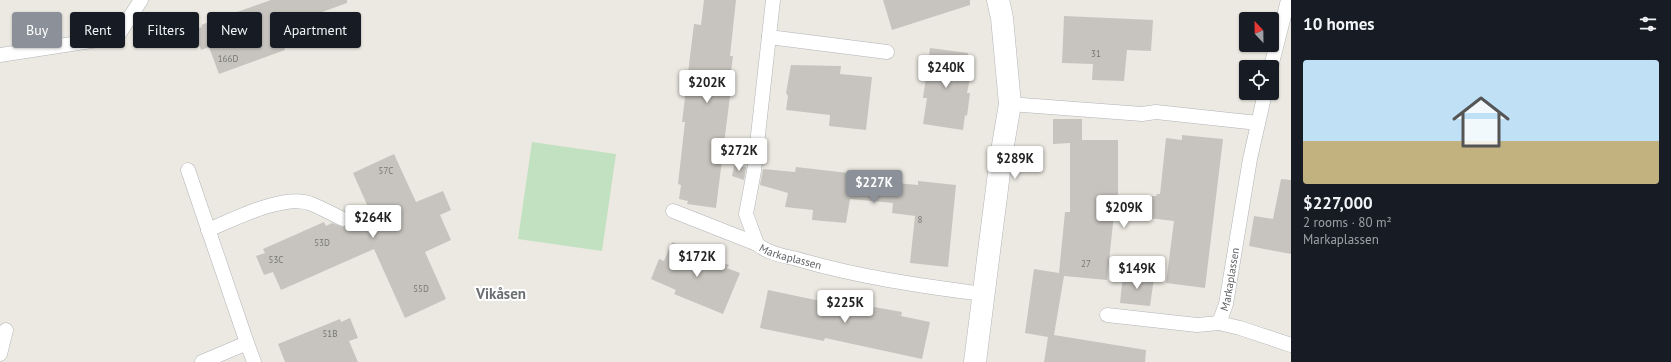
<!DOCTYPE html>
<meta charset="utf-8">
<style>
body{margin:0;font-family:"PT Sans",sans-serif;background:#20242c;color:#f1f3f6;height:100vh;display:flex;flex-direction:column;font-size:15px;white-space:nowrap}
*{box-sizing:border-box;margin:0}
p{font-size:13px;color:#9ea1a6}
.icon{flex:none;width:22px;height:22px;fill:none;stroke:currentColor;stroke-width:2;stroke-linecap:round;stroke-linejoin:round}
.map{position:relative;flex:1;overflow:hidden}
.sheet{display:flex;flex-direction:column;background:#171b24;width:380px}
.sheet>*{flex:none}
.top-card{position:absolute;left:12px;top:12px;width:380px;height:36px;display:flex;gap:8px}
.needle{width:26px;rotate:338deg}
.fabs{position:absolute;left:1239px;top:12px;display:grid;gap:8px}
.fabs a{display:grid;place-items:center;width:40px;height:40px;border-radius:4px;background:#171b24;box-shadow:0 1px 3px #0004;font-size:20px}
.price{position:absolute;translate:-50% -34px;padding:0 9px;border-radius:4px;background:#fff;color:#222;font-size:13px;line-height:26px;filter:drop-shadow(0 1px 2px #0008)}
.price::after{content:'';position:absolute;left:50%;top:24px;width:12px;height:9px;margin-left:-6px;background:inherit;clip-path:polygon(0 0,100% 0,50% 100%)}
.price.active{background:#8c9099;color:#fff}
ul{padding:0;list-style:none}
li{display:grid;align-content:center;gap:8px;height:212px;padding:0 12px}
li span{display:grid;place-items:center;height:124px;border-radius:4px;color:#555}
li>.icon{margin-inline-start:auto}
span .icon{width:72px;height:72px;fill:#fffc;stroke-width:1}
li b{font-size:17px}
h2{display:flex;justify-content:space-between;align-items:center;height:48px;padding:0 12px;font-size:17px}
.chip{padding:0 14px;border-radius:4px;background:#171b24;box-shadow:0 1px 3px #0004;font-size:14px;line-height:36px}
.chip.active{background:#8c9099;color:#fff}
main{display:flex;flex:1;min-height:0}
.map>svg:first-child{display:block}
</style>
<main>
<div class="map">
<svg width="1291" height="362" viewBox="0 0 1291 362">
<rect width="100%" height="100%" fill="#ece9e2"/>
<path fill="#c2e1c1" d="M 532,142 L 616,154 L 602,251 L 518,239 Z"/>
<g fill="#c7c4bf">
<path d="M 271,0 L 347,0 L 347,3 L 289,24 L 295,39 L 283,43 L 285,50 L 219,74 L 209,47 L 201,50 L 194,29 L 202,27 L 201,25 Z"/>
<path d="M 704,0 L 736,0 L 730,56 L 733,56 L 729,88 L 731,88 L 716,208 L 687,204 L 688,201 L 679,199 L 681,185 L 678,184 L 685,122 L 682,122 L 694,24 L 701,25 Z"/>
<path d="M 883,0 L 970,0 L 970,5 L 892,30 Z"/>
<path d="M 1064,16 L 1153,20 L 1151,51 L 1127,50 L 1124,81 L 1092,80 L 1093,64 L 1062,63 Z"/>
<path d="M 930,48 L 968,53 L 964,77 L 970,78 L 967,93 L 970,93 L 967,116 L 965,115 L 963,130 L 923,124 L 927,98 L 923,98 Z"/>
<path d="M 791,65 L 841,66 L 840,74 L 872,77 L 866,130 L 829,126 L 830,115 L 786,110 L 788,96 L 786,93 Z"/>
<path d="M 1053,119 L 1082,119 L 1082,140 L 1118,140 L 1118,196 L 1156,196 L 1157,194 L 1160,194 L 1166,138 L 1182,140 L 1182,135 L 1223,139 L 1205,288 L 1166,283 L 1174,221 L 1114,214 L 1107,280 L 1064,276 L 1054,335 L 1146,350 L 1145,362 L 1044,362 L 1048,337 L 1025,333 L 1034,269 L 1059,273 L 1065,212 L 1070,212 L 1070,143 L 1053,144 Z"/>
<path d="M 394,154 L 416,202 L 443,191 L 451,210 L 440,215 L 451,240 L 425,252 L 446,299 L 405,318 L 374,249 L 281,290 L 273,272 L 264,275 L 256,256 L 265,253 L 263,249 L 324,222 L 326,226 L 332,223 L 343,227 L 348,226 L 351,222 L 350,215 L 368,207 L 353,173 Z"/>
<path d="M 734,166 L 746,167 L 744,180 L 732,176 Z"/>
<path d="M 796,167 L 866,175 L 865,180 L 918,185 L 918,181 L 956,185 L 948,267 L 910,263 L 915,216 L 892,213 L 893,203 L 850,199 L 846,223 L 812,220 L 813,210 L 785,207 L 788,193 L 760,185 L 763,169 L 795,172 Z"/>
<path d="M 1281,179 L 1291,180 L 1291,254 L 1249,246 L 1254,216 L 1273,219 Z"/>
<path d="M 672,242 L 729,265 L 727,268 L 740,273 L 723,314 L 674,294 L 676,290 L 651,279 L 659,259 L 664,261 Z"/>
<path d="M 1123,274 L 1154,278 L 1150,306 L 1120,303 Z"/>
<path d="M 768,290 L 873,312 L 874,307 L 902,312 L 901,316 L 930,322 L 922,359 L 825,338 L 824,341 L 760,328 Z"/>
<path d="M 350,318 L 358,338 L 349,341 L 358,362 L 285,362 L 278,344 L 340,319 L 341,322 Z"/>
</g>
<g fill="none" stroke-linecap="round" stroke-linejoin="round">
<defs>
<g id="lane">
<path id="s1" d="M 773,0 L 754,171 L 746,214 L 757,244 C 767,253 784,256 797,259 C 858,277 921,286 984,294"/>
<path d="M 769,37 L 887,52"/>
<path d="M 0,55 L 117,37 L 141,0"/>
<path d="M 1271,67 L 1288,0"/>
<path d="M 1010,104 L 1142,114 L 1156,112 L 1258,123"/>
<path d="M 188,170 L 247,343"/>
<path d="M 673,211 L 757,244"/>
<path d="M 208,230 C 233,220 282,194 309,203 C 320,207 332,214 343,219"/>
<path id="s2" d="M 1107,315 L 1197,325 L 1219,323 L 1226,304 L 1250,159 L 1265,93"/>
<path d="M 1219,323 L 1240,328 L 1291,345"/>
<path d="M 0,354 L 6,330"/>
<path d="M 202,362 L 247,343 L 254,362"/>
</g>
<path id="secondary" d="M 975,362 L 1001,157 L 1010,104 L 1002,18 L 998,0"/>
</defs>
<use href="#lane" stroke="#b0b3b6" stroke-width="15"/>
<use href="#secondary" stroke="#b2b5b8" stroke-width="23"/>
<use href="#lane" stroke="#fff" stroke-width="14"/>
<use href="#secondary" stroke="#fff" stroke-width="22"/>
</g>
<g text-anchor="middle" dominant-baseline="central" stroke-width="4" stroke-linejoin="round" paint-order="stroke">
<g font-size="9" fill="#767878">
<text x="1096" y="53">31</text>
<text x="228" y="58">166D</text>
<text x="386" y="170">57C</text>
<text x="920" y="219">8</text>
<text x="322" y="242">53D</text>
<text x="276" y="259">53C</text>
<text x="1086" y="263">27</text>
<text x="421" y="288">55D</text>
<text x="330" y="333">51B</text>
</g>
<g font-size="11" fill="#5b5e61" stroke="#fff">
<text stroke="none"><textPath href="#s1" startOffset="284">Markaplassen</textPath></text>
<text stroke="none"><textPath href="#s2" startOffset="158">Markaplassen</textPath></text>
</g>
<g font-size="15" font-weight="bold" fill="#6c7073" stroke="#fff">
<text x="501" y="293">Vikåsen</text>
</g>
</g>
</svg>
<div class="fabs">
<a><svg class="needle" viewBox="-14 -14 28 28"><path d="M0-13l5 13h-10z" fill="#e53935"/><path d="M0 13l5-13h-10z" fill="#9ea1a6"/></svg></a>
<a><svg class="icon" aria-label="locate" viewBox="0 0 24 24"><circle cx="12" cy="12" r="6"/><path d="M12 2v4M12 18v4M2 12h4M18 12h4"/></svg></a>
</div>
<b class="price" style="left:946px;top:89px">$240K</b>
<b class="price" style="left:707px;top:104px">$202K</b>
<b class="price" style="left:739px;top:172px">$272K</b>
<b class="price" style="left:1015px;top:180px">$289K</b>
<b class="price active" style="left:874px;top:204px">$227K</b>
<b class="price" style="left:1124px;top:229px">$209K</b>
<b class="price" style="left:373px;top:239px">$264K</b>
<b class="price" style="left:697px;top:278px">$172K</b>
<b class="price" style="left:1137px;top:290px">$149K</b>
<b class="price" style="left:845px;top:324px">$225K</b>
<div class="top-card">
<a class="chip active">Buy</a>
<a class="chip">Rent</a>
<a class="chip">Filters</a>
<a class="chip">New</a>
<a class="chip">Apartment</a>
</div>
</div>
<section class="sheet">
<h2>10 homes<svg class="icon" aria-label="filters" viewBox="0 0 24 24"><path d="M4 7h16M4 17h16"/><circle cx="9" cy="7" r="2"/><circle cx="15" cy="17" r="2"/></svg></h2>
<ul>
<li><span style="background:linear-gradient(#bfe0f5 65%,#c2b280 0)"><svg class="icon" aria-label="home" viewBox="0 0 24 24"><path d="M3 11l9-7 9 7M6 9v11h12V9"/></svg></span><div><b>$227,000</b><p>2 rooms · 80 m²</p><p>Markaplassen</p></div></li>
</ul>
</section>
</main>
